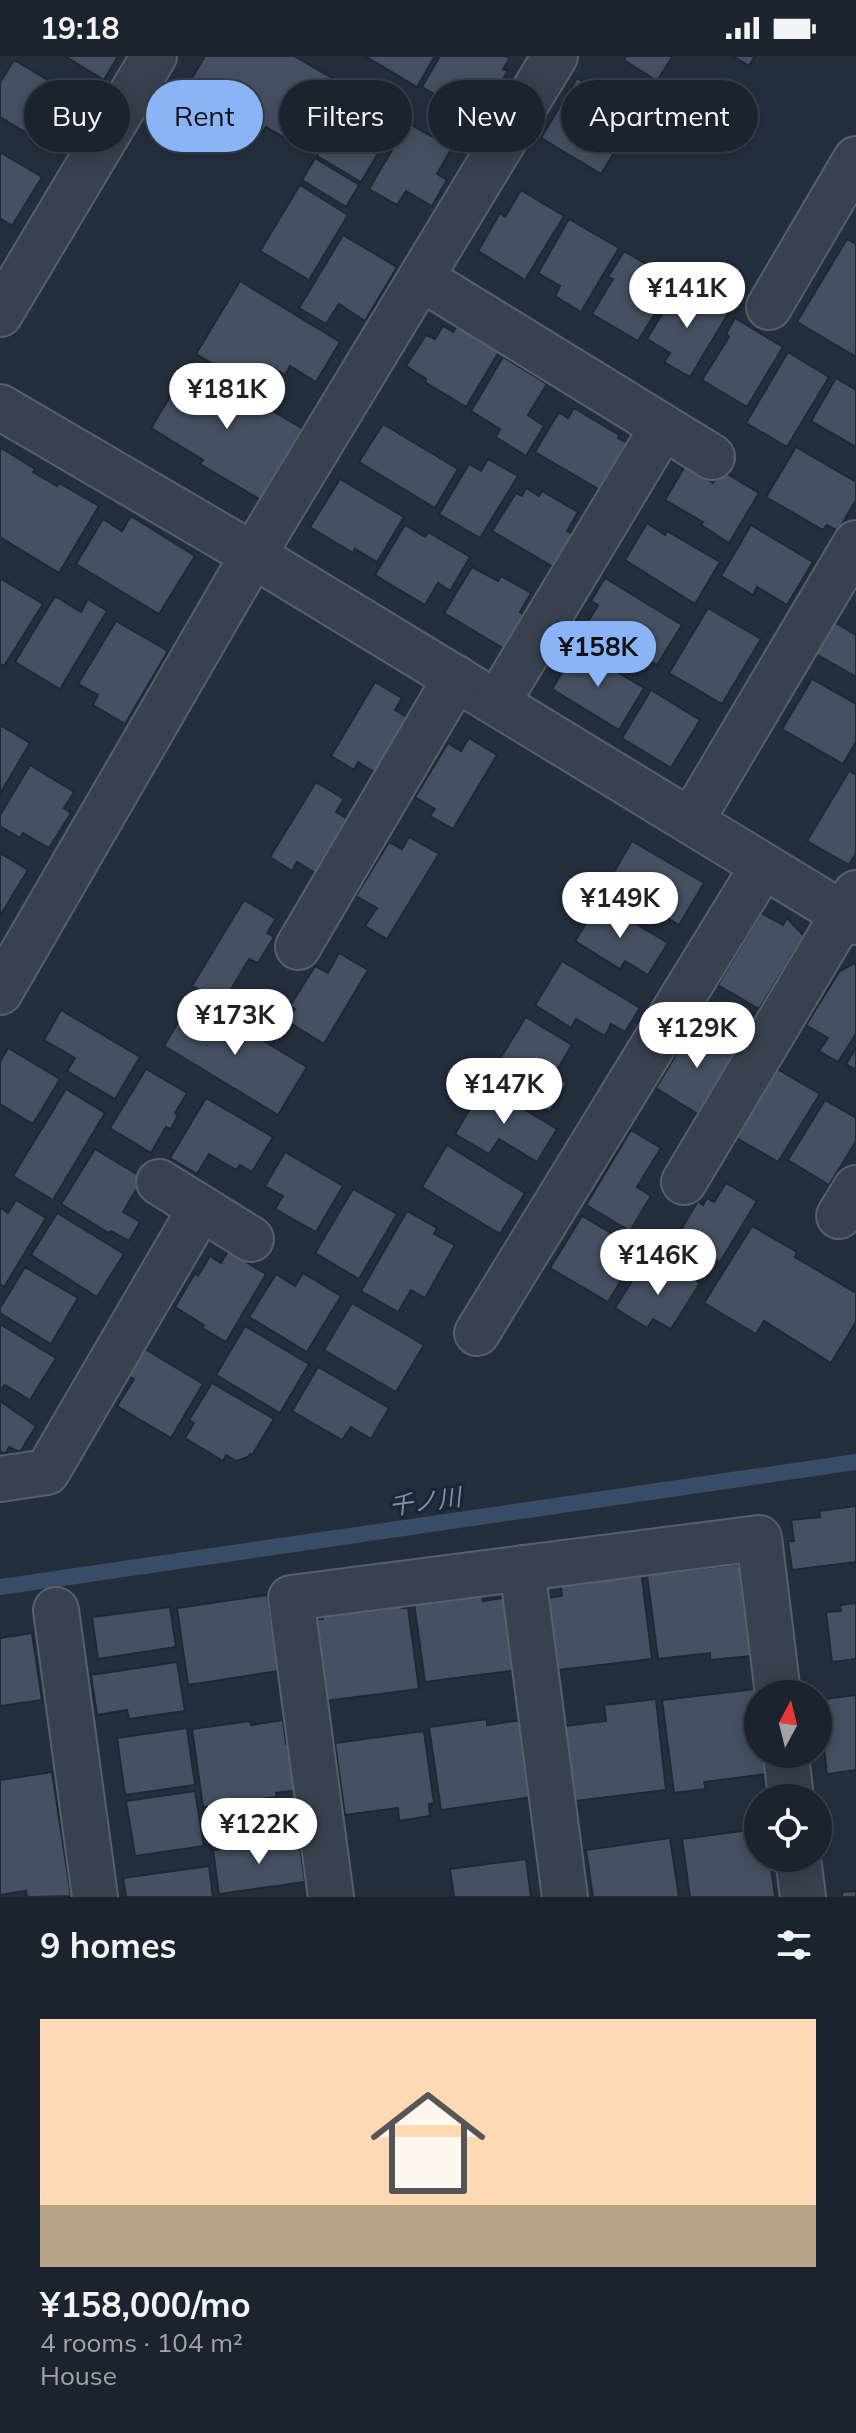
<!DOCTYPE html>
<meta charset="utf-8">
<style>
body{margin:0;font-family:Mulish,"Noto Sans JP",sans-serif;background:#282f3a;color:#f1f3f6;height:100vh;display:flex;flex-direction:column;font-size:30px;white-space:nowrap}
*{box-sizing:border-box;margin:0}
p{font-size:26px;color:#a0a4aa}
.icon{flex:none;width:44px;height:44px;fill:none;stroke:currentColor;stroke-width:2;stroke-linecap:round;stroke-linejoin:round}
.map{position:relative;height:1841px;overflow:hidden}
.sheet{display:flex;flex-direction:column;background:#1b232e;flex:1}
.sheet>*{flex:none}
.hud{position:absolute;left:24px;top:24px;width:808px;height:72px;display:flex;gap:16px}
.needle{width:52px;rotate:7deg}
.controls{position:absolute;left:744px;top:1624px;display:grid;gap:16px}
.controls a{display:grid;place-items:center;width:88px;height:88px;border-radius:50%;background:#1b232e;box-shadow:0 4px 20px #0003,0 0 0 2px #39404a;font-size:40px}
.price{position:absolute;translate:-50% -68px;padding:0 18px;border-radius:28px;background:#fff;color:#222;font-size:26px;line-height:52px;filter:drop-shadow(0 2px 4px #0008)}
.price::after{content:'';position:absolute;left:50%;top:48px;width:24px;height:18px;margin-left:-12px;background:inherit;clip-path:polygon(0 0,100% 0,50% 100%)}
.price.selected{background:#8ab4f8;color:#111}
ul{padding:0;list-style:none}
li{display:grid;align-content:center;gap:16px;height:424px;padding:0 40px}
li+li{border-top:2px solid #39404a}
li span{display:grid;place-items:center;height:248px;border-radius:0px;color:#555}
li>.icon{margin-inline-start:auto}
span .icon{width:144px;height:144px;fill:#fffc;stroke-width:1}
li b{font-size:34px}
h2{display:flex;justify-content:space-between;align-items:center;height:96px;padding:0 40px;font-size:34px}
.tag{padding:0 28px;border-radius:36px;background:#1b232e;box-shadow:0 4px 20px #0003,0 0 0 2px #39404a;font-size:28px;line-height:72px}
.tag.selected{background:#8ab4f8;color:#111}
.status{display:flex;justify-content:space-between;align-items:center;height:56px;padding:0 40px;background:#1b232e;direction:ltr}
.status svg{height:22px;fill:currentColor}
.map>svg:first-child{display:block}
</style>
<div class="status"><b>19:18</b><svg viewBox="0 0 49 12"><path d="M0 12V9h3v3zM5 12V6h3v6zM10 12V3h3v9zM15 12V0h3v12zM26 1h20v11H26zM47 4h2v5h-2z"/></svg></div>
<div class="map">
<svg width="856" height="1841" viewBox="0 0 856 1841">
<rect width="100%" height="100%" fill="#242f3e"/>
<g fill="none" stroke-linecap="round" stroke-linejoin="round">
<path stroke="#394c67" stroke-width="16" d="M 0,1531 L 856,1406"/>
</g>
<g fill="#455162" stroke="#1f2835" stroke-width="2">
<path d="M 65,0 L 118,0 L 104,24 Z"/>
<path d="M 205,0 L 294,0 L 344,29 L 305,95 L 266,71 L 263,76 L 225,53 L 228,49 L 189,27 Z"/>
<path d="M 365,0 L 435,0 L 417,31 Z"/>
<path d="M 440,0 L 505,0 L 510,2 L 503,13 L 508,15 L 479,64 L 422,31 Z"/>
<path d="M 626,0 L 673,0 L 657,25 L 624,4 Z"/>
<path d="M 733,0 L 755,0 L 749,10 Z"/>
<path d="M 14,4 L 88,48 L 60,97 L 0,61 L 0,27 Z"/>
<path d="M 577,22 L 603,38 L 607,31 L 622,39 L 618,46 L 638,58 L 601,118 L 541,82 Z"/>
<path d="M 355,35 L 404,64 L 386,94 L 382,91 L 361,126 L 317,100 Z"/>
<path d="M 408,67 L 452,92 L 437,118 L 447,124 L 432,150 L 406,135 L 397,149 L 369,133 Z"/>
<path d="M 0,96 L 42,121 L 12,170 L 0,162 Z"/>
<path d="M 315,102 L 359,129 L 346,151 L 302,124 Z"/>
<path d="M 300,129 L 348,159 L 309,224 L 260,195 Z"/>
<path d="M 521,134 L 564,160 L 525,224 L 478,195 L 500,157 L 505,161 Z"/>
<path d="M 569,163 L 619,192 L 581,256 L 555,240 L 560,230 L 538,217 Z"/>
<path d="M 343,179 L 397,211 L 365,265 L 339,248 L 326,268 L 299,252 Z"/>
<path d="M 847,183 L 856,188 L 856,301 L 797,266 Z"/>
<path d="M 624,195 L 675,225 L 638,285 L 592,258 L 613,223 L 608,221 Z"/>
<path d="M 240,225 L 340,286 L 316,326 L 290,310 L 285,319 L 270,310 L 257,334 L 196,298 Z"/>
<path d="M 679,229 L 728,258 L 690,321 L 664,306 L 670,297 L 647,283 Z"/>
<path d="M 735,262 L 783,291 L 747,351 L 702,324 L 729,281 L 726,278 Z"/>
<path d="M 443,270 L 453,276 L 457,270 L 500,294 L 466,351 L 425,326 L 426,323 L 406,310 L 426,279 L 435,283 Z"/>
<path d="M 788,296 L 829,321 L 787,391 L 746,367 Z"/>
<path d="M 503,301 L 547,328 L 528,359 L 544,370 L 526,400 L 496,381 L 500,373 L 471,355 Z"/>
<path d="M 191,306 L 303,373 L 261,444 L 200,408 L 203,404 L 151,372 Z"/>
<path d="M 836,322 L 856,334 L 856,391 L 811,365 Z"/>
<path d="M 574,352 L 619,379 L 618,382 L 627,387 L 600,434 L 535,396 L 559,356 L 568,362 Z"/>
<path d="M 383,368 L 458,413 L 435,452 L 359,406 Z"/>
<path d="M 0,391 L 35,413 L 33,416 L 57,430 L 59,427 L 99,450 L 59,517 L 0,481 Z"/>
<path d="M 796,391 L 856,426 L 856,444 L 838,475 L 827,469 L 823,474 L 766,441 Z"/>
<path d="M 488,403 L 518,420 L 480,482 L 439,458 L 469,408 L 481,415 Z"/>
<path d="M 685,410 L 713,427 L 721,414 L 759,437 L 729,487 L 701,469 L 703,466 L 665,444 Z"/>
<path d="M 340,423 L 404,461 L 377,506 L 355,493 L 353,497 L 310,471 Z"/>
<path d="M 526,432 L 539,440 L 542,435 L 578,456 L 567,475 L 574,479 L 555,512 L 492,475 L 516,437 L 522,440 Z"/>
<path d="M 131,460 L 195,500 L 159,558 L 76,508 L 103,463 L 122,475 Z"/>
<path d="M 647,467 L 665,479 L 667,475 L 720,506 L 695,548 L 625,504 Z"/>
<path d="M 405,469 L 425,481 L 428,476 L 470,501 L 450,535 L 438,527 L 425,549 L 375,519 Z"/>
<path d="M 751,469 L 813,506 L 787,549 L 757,531 L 753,539 L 721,520 Z"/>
<path d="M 472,511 L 498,525 L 501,520 L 531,537 L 520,556 L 526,561 L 506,594 L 444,557 Z"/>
<path d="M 0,522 L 43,548 L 4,610 L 0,608 Z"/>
<path d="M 605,522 L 682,569 L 657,609 L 587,567 L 598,549 L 591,545 Z"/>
<path d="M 55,540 L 81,556 L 88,543 L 107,555 L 60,633 L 15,606 Z"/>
<path d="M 708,552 L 761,583 L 722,648 L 669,617 Z"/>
<path d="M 116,565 L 168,595 L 125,668 L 93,649 L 98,639 L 78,628 Z"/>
<path d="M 834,566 L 856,579 L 856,621 L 816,598 Z"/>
<path d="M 577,592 L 644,632 L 619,674 L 552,633 Z"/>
<path d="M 812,623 L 856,648 L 856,686 L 843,708 L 782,673 Z"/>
<path d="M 375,626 L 402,642 L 395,654 L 410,663 L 377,718 L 358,706 L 354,714 L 331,700 Z"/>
<path d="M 651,634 L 700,664 L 671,712 L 622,682 Z"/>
<path d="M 0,669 L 30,687 L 0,738 Z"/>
<path d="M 469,682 L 497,699 L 453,773 L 430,760 L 435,753 L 415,741 L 448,687 L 461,695 Z"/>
<path d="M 30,709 L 74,736 L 64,752 L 71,757 L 49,792 L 23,777 L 20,782 L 0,770 L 0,759 Z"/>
<path d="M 849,715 L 856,719 L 856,797 L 849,809 L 807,785 Z"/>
<path d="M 316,726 L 344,743 L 336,756 L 349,764 L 317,818 L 297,806 L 292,815 L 270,801 Z"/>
<path d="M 409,781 L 439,798 L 387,883 L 365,870 L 377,852 L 356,840 L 389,786 L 402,793 Z"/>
<path d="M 632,785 L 704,827 L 679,869 L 608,826 Z"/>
<path d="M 0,797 L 28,814 L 0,860 Z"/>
<path d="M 244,844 L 276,863 L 267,877 L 274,881 L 258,907 L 249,903 L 223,947 L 192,930 Z"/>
<path d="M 599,846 L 668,887 L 648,919 L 625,905 L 620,913 L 575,885 Z"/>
<path d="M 761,857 L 783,869 L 787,862 L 804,880 L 759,953 L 718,929 Z"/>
<path d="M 339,897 L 368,914 L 324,988 L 287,965 L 295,953 L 290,950 L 315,910 L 328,917 Z"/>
<path d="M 562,905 L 640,952 L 625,976 L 611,968 L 605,980 L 576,963 L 571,972 L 535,949 Z"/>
<path d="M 853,908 L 856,908 L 856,978 L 838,1006 L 819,995 L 828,982 L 806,969 L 839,916 Z"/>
<path d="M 192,942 L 307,1011 L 278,1059 L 164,990 Z"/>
<path d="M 61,954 L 140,1001 L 115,1043 L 67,1015 L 75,1002 L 44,984 Z"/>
<path d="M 526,961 L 572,989 L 554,1019 L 567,1027 L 550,1056 L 489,1020 Z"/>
<path d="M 694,969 L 738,996 L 699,1059 L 656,1032 Z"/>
<path d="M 8,992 L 60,1023 L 33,1068 L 0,1048 L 0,1006 Z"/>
<path d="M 856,992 L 856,1014 L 846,1008 Z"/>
<path d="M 146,1013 L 187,1037 L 175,1057 L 178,1059 L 171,1073 L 166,1071 L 151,1097 L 110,1072 Z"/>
<path d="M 777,1013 L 820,1038 L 778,1106 L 735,1081 Z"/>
<path d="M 484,1029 L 557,1073 L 537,1106 L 499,1083 L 489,1098 L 455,1078 Z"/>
<path d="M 66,1033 L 105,1057 L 53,1144 L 13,1120 Z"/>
<path d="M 206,1042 L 273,1081 L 252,1116 L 240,1109 L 236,1114 L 209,1098 L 197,1118 L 170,1102 Z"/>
<path d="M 825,1044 L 856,1062 L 856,1085 L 829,1129 L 788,1104 Z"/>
<path d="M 631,1074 L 661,1092 L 637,1131 L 651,1140 L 630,1175 L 586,1149 Z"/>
<path d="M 447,1089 L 525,1137 L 500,1178 L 422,1131 Z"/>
<path d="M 95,1093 L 143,1122 L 123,1156 L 140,1166 L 129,1185 L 111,1175 L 109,1177 L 61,1148 Z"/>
<path d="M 285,1096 L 343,1130 L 316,1176 L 275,1153 L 283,1140 L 265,1130 Z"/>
<path d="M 726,1127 L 757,1145 L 720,1206 L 702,1195 L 697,1202 L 673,1187 L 698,1145 L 703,1149 L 707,1142 L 714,1146 Z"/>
<path d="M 353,1133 L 397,1158 L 359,1223 L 315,1197 Z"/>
<path d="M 16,1144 L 46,1162 L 4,1231 L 0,1228 L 0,1151 L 8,1157 Z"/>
<path d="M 407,1155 L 437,1172 L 434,1178 L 455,1189 L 425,1242 L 411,1234 L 398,1256 L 361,1235 Z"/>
<path d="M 57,1157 L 124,1198 L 97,1241 L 31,1199 Z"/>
<path d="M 582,1160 L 640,1194 L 608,1246 L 550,1212 Z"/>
<path d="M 752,1170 L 797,1196 L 795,1201 L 856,1237 L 856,1266 L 831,1307 L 764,1265 L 756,1278 L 704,1247 Z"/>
<path d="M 228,1195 L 266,1218 L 226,1286 L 202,1272 L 204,1269 L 175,1251 L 195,1217 L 198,1220 L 210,1200 L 221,1207 Z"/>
<path d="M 669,1208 L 700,1227 L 671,1273 L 653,1263 L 647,1272 L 615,1252 L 641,1211 L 660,1223 Z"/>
<path d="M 25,1211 L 78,1242 L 51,1288 L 0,1257 L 0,1252 Z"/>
<path d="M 303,1217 L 341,1240 L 307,1296 L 249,1261 L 276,1218 L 295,1230 Z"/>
<path d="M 352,1247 L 424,1289 L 396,1336 L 324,1294 Z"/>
<path d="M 0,1268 L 56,1302 L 30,1344 L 5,1329 L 0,1335 Z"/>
<path d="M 245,1270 L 309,1308 L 280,1357 L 216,1319 Z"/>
<path d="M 145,1293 L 203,1328 L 171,1382 L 117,1350 L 134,1323 L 129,1320 Z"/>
<path d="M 318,1311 L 389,1352 L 371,1383 L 351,1371 L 342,1384 L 292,1355 Z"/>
<path d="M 212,1327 L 274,1363 L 252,1399 L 250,1398 L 248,1401 L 236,1405 L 226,1399 L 223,1405 L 185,1382 L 194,1367 L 189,1364 Z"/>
<path d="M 0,1345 L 36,1370 L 20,1396 L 9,1391 L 5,1398 L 0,1395 Z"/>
<path d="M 856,1450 L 856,1506 L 792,1514 L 788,1485 L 794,1485 L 791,1464 L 820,1461 L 819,1455 Z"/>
<path d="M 740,1508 L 752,1600 L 710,1604 L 710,1597 L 658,1603 L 647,1519 Z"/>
<path d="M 641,1514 L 652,1603 L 558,1614 L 548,1542 L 562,1540 L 560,1525 Z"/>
<path d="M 482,1538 L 483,1545 L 508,1541 L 518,1614 L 425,1626 L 414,1547 Z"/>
<path d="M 267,1539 L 278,1615 L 188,1629 L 177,1552 Z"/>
<path d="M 856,1547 L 856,1603 L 832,1606 L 826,1556 L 841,1555 L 840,1549 Z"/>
<path d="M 402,1548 L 402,1552 L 408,1552 L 419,1633 L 325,1645 L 315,1564 L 323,1563 L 322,1558 Z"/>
<path d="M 170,1551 L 176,1591 L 98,1603 L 92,1561 Z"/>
<path d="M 32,1577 L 42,1644 L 0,1650 L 0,1582 Z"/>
<path d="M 177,1606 L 185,1655 L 129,1663 L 127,1654 L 97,1659 L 91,1619 Z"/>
<path d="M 756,1633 L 758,1698 L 764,1698 L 767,1718 L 704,1726 L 706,1733 L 674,1737 L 662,1644 Z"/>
<path d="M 856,1639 L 856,1714 L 827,1718 L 818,1644 Z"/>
<path d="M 656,1643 L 666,1734 L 575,1745 L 565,1670 L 606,1665 L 604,1649 Z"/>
<path d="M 487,1663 L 487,1669 L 521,1664 L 532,1741 L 441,1754 L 429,1671 Z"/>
<path d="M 283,1664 L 286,1688 L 294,1687 L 300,1734 L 276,1737 L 276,1741 L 203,1751 L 192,1673 L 250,1665 L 251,1669 Z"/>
<path d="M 187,1672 L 195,1729 L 125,1739 L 117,1682 Z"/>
<path d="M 424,1675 L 434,1747 L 429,1748 L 430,1760 L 399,1765 L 398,1752 L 345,1759 L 335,1687 Z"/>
<path d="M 52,1716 L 71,1840 L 27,1841 L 26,1835 L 0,1839 L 0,1724 Z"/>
<path d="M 195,1735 L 204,1790 L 135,1800 L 126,1745 Z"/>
<path d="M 749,1774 L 749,1777 L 758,1776 L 758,1802 L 770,1802 L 775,1841 L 690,1841 L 682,1783 Z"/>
<path d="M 670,1782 L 679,1841 L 593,1841 L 586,1794 Z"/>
<path d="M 299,1783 L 305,1826 L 219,1838 L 213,1794 Z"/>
<path d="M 526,1803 L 531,1841 L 454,1841 L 450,1813 Z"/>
<path d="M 209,1810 L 213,1841 L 126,1841 L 123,1822 Z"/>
<path d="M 856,1835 L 856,1841 L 842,1841 L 842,1836 Z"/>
</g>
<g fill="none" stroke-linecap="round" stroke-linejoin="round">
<defs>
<g id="minor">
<path d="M 421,222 L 712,401"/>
<path d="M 769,251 L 856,103"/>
<path d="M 0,258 L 154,0"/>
<path d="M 0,351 L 253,499 L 856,866"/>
<path d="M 497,647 L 663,371"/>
<path d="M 691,765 L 856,487"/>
<path d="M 298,891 L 456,622"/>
<path d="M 0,936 L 253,499 L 555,0"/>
<path d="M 159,1126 L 251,1183"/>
<path d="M 684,1126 L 856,837"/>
<path d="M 839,1160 L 856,1132"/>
<path d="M 477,1277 L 763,810"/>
<path d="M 0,1423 L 47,1416 L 201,1152"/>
<path d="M 522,1512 L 565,1841"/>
<path d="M 56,1554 L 95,1841"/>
<path d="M 786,1698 L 791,1742"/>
<path d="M 798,1802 L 803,1841"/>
<path d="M 331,1841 L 291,1542 L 759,1482 L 778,1638"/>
</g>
</defs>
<use href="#minor" stroke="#565f6c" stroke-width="48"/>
<use href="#minor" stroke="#38414e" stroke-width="44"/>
</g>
<g text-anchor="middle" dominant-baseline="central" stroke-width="7" stroke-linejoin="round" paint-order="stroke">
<g font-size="24" font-style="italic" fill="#7c92b1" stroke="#1d2633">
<text transform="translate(425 1445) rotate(-8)">千ノ川</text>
</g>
</g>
</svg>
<div class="controls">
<a><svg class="needle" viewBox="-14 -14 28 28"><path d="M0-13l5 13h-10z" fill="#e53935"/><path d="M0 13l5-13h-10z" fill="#a0a4aa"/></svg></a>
<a><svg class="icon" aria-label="locate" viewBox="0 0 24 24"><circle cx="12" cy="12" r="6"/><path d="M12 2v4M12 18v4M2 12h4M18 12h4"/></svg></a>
</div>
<b class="price" style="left:687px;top:274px">¥141K</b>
<b class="price" style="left:227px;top:375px">¥181K</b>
<b class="price selected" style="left:598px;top:633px">¥158K</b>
<b class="price" style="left:620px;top:884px">¥149K</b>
<b class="price" style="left:235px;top:1001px">¥173K</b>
<b class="price" style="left:697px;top:1014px">¥129K</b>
<b class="price" style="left:504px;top:1070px">¥147K</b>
<b class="price" style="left:658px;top:1241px">¥146K</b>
<b class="price" style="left:259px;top:1810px">¥122K</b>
<div class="hud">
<a class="tag">Buy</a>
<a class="tag selected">Rent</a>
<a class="tag">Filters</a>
<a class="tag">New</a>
<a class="tag">Apartment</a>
</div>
</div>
<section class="sheet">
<h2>9 homes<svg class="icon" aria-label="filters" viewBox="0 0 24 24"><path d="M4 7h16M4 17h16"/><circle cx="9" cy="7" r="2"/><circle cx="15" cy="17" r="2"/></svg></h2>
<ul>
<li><span style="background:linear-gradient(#ffd9b3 75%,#b9a48a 0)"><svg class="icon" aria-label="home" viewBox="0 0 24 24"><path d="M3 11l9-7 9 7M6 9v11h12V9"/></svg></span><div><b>¥158,000/mo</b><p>4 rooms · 104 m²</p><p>House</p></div></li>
</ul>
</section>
